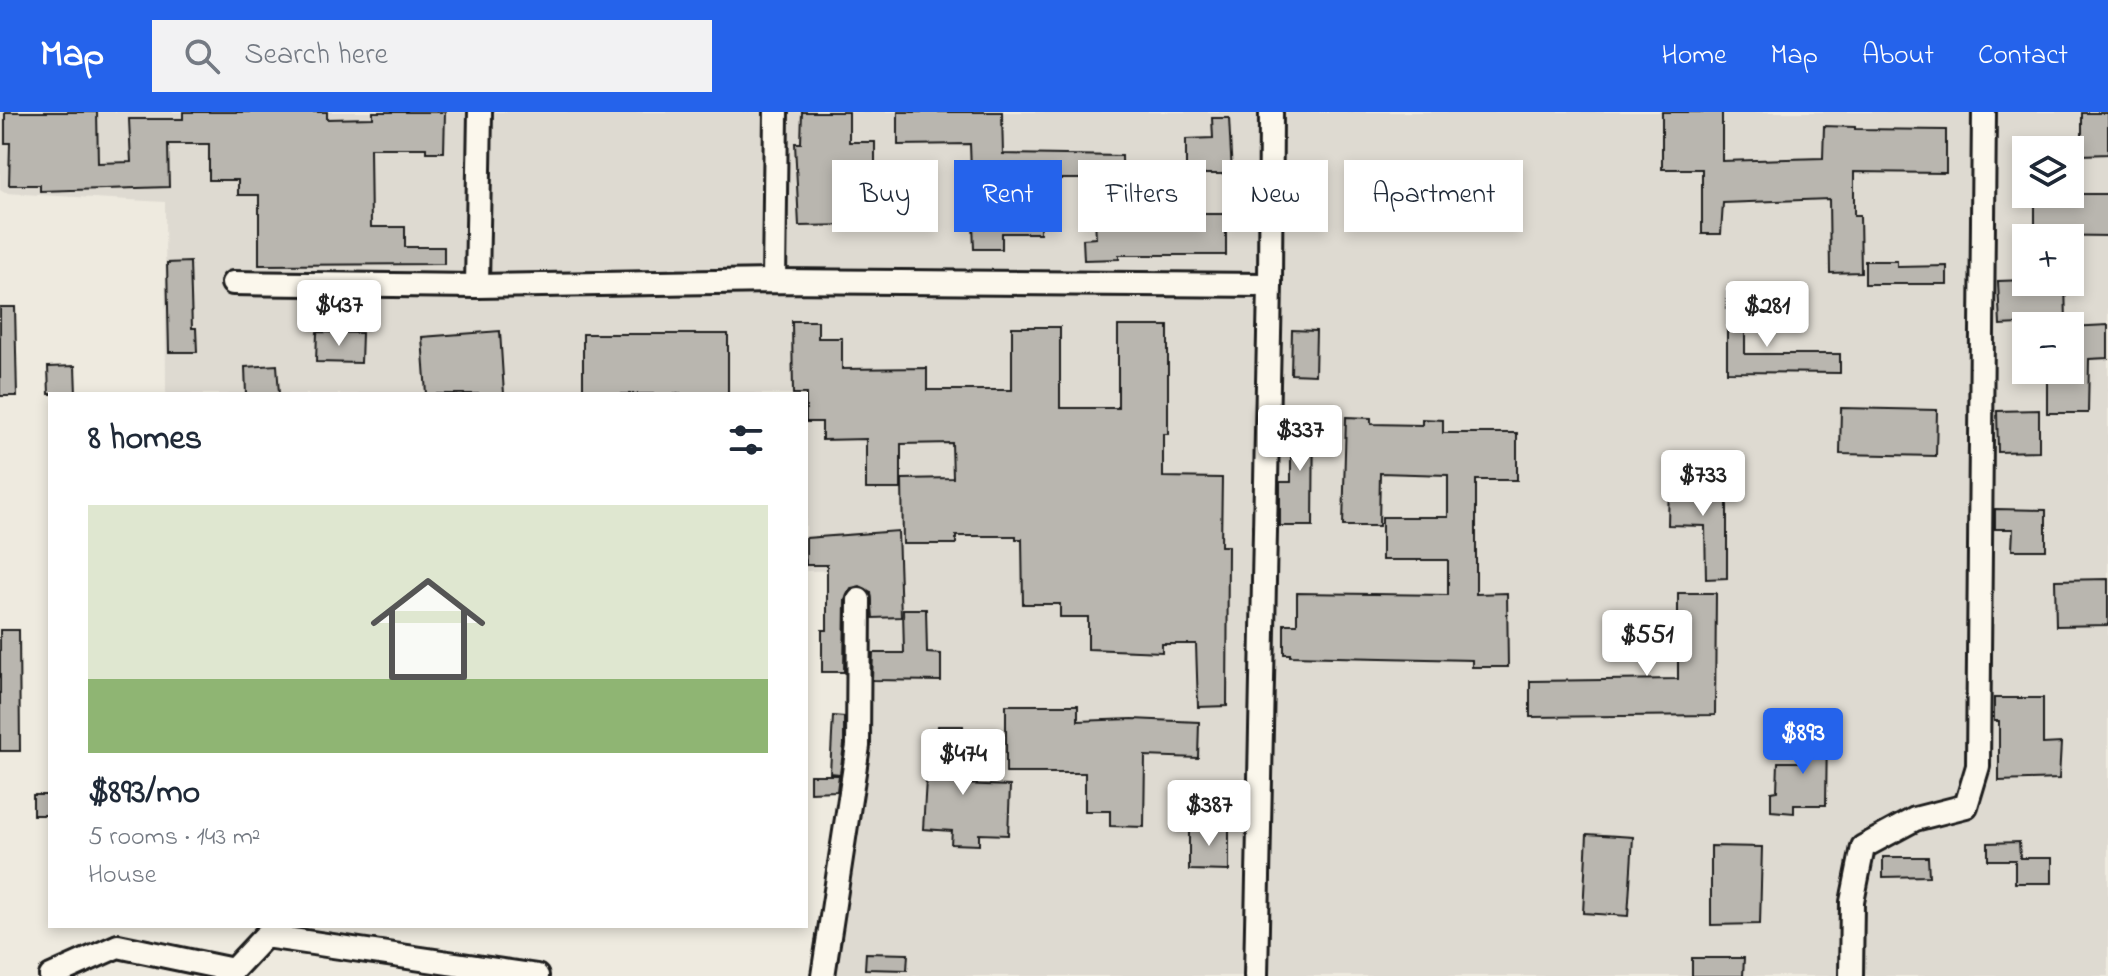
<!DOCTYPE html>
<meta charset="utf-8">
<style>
body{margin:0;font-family:"Indie Flower",sans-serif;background:#f2f2f3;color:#1f2937;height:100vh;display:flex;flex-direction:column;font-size:30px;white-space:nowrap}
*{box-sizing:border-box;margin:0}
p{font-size:26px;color:#747a83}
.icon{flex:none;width:44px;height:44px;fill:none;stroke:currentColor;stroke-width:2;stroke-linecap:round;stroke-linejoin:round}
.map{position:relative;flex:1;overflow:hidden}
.details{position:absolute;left:48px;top:280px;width:760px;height:536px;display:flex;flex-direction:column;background:#fff;border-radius:0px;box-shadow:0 4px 12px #0003}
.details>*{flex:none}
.banner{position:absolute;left:832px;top:48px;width:760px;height:72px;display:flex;gap:16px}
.tools{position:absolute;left:2012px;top:24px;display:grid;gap:16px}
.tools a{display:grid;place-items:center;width:72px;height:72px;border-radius:0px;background:#fff;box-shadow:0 4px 12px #0003;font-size:40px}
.price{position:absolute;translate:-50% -68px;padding:0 18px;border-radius:8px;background:#fff;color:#222;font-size:26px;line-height:52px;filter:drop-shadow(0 2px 4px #0008)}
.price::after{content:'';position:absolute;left:50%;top:48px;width:24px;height:18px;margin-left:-12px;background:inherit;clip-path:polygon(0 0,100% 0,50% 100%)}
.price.current{background:#2563eb;color:#fff}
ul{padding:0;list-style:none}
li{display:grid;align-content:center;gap:16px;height:424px;padding:0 40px}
li span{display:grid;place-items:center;height:248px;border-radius:0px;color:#555}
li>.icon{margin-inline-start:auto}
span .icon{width:144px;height:144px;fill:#fffc;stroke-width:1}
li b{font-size:34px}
h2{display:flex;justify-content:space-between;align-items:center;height:96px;padding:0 40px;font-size:34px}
.tag{padding:0 28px;border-radius:0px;background:#fff;box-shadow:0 4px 12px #0003;font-size:28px;line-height:72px}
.tag.current{background:#2563eb;color:#fff}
header{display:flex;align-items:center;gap:48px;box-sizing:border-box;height:112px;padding:0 40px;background:#2563eb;color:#fff}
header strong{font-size:38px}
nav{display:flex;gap:44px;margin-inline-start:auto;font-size:28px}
.search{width:560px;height:72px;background:#f2f2f3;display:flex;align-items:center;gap:20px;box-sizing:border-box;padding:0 28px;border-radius:0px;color:#747a83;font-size:30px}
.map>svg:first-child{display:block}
</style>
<header>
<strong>Map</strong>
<div class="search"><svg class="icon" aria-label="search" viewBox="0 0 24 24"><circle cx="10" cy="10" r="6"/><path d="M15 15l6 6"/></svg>Search here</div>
<nav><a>Home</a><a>Map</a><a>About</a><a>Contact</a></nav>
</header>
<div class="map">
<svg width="2108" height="864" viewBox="0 0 2108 864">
<rect width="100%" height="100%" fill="#eeeadf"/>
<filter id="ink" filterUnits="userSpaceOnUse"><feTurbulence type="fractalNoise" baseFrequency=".0125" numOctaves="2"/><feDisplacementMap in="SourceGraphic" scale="16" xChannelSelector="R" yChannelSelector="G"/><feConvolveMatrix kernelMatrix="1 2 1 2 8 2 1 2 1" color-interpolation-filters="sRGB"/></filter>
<g filter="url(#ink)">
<path fill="#dedad1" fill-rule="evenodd" d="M 0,0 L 2108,0 L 2108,864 L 816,864 L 857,680 L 854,458 L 806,459 L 806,282 L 166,282 L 165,90 L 5,81 L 0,78 ZM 2026,38 L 2070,38 L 2070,82 L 2026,82 ZM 2026,126 L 2070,126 L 2070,170 L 2026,170 ZM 2026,214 L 2070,214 L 2070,258 L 2026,258 Z"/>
<g fill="#b9b6af" stroke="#1c1c1c" stroke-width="2">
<path d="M 5,0 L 97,0 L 98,51 L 131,50 L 129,7 L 183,7 L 183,0 L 327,0 L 327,7 L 373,6 L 373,0 L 445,0 L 444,40 L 426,40 L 426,36 L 370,36 L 371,115 L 405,115 L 405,135 L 444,135 L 444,152 L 259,153 L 259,83 L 238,83 L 238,68 L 209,68 L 209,32 L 168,32 L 169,75 L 40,79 L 40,73 L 9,73 L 10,31 L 5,31 Z"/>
<path d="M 802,0 L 849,0 L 849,30 L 875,30 L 875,74 L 913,74 L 913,112 L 799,114 L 795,31 L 801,31 Z"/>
<path d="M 898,0 L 1002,0 L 1003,42 L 1122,44 L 1123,102 L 1226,102 L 1226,143 L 1119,143 L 1119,147 L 1084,148 L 1083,127 L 1096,126 L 1093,67 L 1040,67 L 1040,121 L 1002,121 L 1002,137 L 974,137 L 970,32 L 898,33 Z"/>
<path d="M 1662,0 L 1722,0 L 1722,49 L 1823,46 L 1824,14 L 1855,15 L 1855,17 L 1946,18 L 1946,61 L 1854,60 L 1854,103 L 1860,103 L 1861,160 L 1830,161 L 1829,87 L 1723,91 L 1721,122 L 1702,122 L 1702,57 L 1662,57 Z"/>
<path d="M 2082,1 L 2108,1 L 2108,42 L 2082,43 Z"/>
<path d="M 1212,6 L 1229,6 L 1232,62 L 1186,62 L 1186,27 L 1213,26 Z"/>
<path d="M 2056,82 L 2108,82 L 2108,124 L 2035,123 L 2035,91 L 2056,91 Z"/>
<path d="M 1865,149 L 1897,149 L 1897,155 L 1947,154 L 1947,172 L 1865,172 Z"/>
<path d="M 190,150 L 192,216 L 196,216 L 197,240 L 169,240 L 167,151 Z"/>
<path d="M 2026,168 L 2026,170 L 2065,170 L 2066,210 L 2000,213 L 1998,169 Z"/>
<path d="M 1727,180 L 1745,180 L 1745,242 L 1840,242 L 1840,261 L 1727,260 Z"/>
<path d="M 0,195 L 15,195 L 17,284 L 0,284 Z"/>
<path d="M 792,209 L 818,209 L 818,226 L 842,226 L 842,257 L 927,256 L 927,278 L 1012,278 L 1012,215 L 1060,215 L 1060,296 L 1118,296 L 1118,214 L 1168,214 L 1168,322 L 1163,322 L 1163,365 L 1222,366 L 1221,434 L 1228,434 L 1227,594 L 1198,595 L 1196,532 L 1162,532 L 1162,540 L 1088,537 L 1088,505 L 1060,505 L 1060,492 L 1023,492 L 1022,427 L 1016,427 L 1016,424 L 956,424 L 956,432 L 903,432 L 902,367 L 953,366 L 952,331 L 901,332 L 901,377 L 866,377 L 866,327 L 822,328 L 822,310 L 806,310 L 806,282 L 793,282 Z"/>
<path d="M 2108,213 L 2108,246 L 2089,247 L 2088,301 L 2047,301 L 2047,258 L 2070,258 L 2070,215 Z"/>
<path d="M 1292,218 L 1316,219 L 1315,263 L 1291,262 Z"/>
<path d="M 500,219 L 504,282 L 426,282 L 422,225 Z"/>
<path d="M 317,220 L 362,221 L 361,251 L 316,250 Z"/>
<rect x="583" y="222" width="145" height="60"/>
<path d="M 277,253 L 279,282 L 246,282 L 245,255 Z"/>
<path d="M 75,254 L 76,282 L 49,282 L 48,255 Z"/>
<path d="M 1841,296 L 1937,298 L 1936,344 L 1840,342 Z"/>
<path d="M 1291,297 L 1314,297 L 1313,414 L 1280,414 L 1280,370 L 1291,370 Z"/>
<path d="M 2039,298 L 2039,339 L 1998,340 L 1997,299 Z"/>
<path d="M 1346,305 L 1371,306 L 1371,312 L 1422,313 L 1422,307 L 1443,308 L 1443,321 L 1517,321 L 1517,368 L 1476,368 L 1476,482 L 1507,481 L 1508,555 L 1472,555 L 1472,548 L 1290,544 L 1290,542 L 1284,542 L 1284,512 L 1297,512 L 1297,481 L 1448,483 L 1448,448 L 1382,448 L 1382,405 L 1448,405 L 1448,363 L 1380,361 L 1379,414 L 1343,414 Z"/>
<path d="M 1669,369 L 1727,370 L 1727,466 L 1706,467 L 1705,414 L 1668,413 Z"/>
<path d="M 1995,397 L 2046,398 L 2046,438 L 2012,438 L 2013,417 L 1995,417 Z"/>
<path d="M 898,419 L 901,505 L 873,506 L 871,480 L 860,474 L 851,476 L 845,488 L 844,560 L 822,560 L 822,518 L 827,518 L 827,453 L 806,453 L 806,426 Z"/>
<path d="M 2108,467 L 2108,513 L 2056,514 L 2055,468 Z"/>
<path d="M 1678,481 L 1716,481 L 1715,603 L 1530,605 L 1530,569 L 1678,567 Z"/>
<path d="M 903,497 L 926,497 L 927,541 L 941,542 L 941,569 L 872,568 L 873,541 L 904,541 Z"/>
<path d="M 0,518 L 19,518 L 20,639 L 0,639 Z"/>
<path d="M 1994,586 L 2043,586 L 2043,632 L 2061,631 L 2059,667 L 1999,669 L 1999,609 L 1994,609 Z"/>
<path d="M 1006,593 L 1078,593 L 1078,609 L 1132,607 L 1199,610 L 1198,646 L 1145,644 L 1144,715 L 1110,714 L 1110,699 L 1085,699 L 1085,661 L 1006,661 Z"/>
<path d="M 833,604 L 844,605 L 844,633 L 840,662 L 830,661 Z"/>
<path d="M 938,614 L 963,614 L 962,672 L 1010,674 L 1008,723 L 979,722 L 979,733 L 951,732 L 952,719 L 923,717 L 926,668 L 937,669 Z"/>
<path d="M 1799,622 L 1827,622 L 1826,693 L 1794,693 L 1794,701 L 1771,699 L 1771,680 L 1777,679 L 1778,650 L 1799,650 Z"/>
<path d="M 810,663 L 839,663 L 837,679 L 810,680 Z"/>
<rect x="33" y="683" width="17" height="20"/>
<path d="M 1189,714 L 1229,715 L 1229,759 L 1189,758 Z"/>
<path d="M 1587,722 L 1633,725 L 1628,804 L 1583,801 Z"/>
<path d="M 2019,730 L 2020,746 L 2052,746 L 2052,771 L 2015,771 L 2015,748 L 1988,748 L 1988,731 Z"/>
<path d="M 1711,734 L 1762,735 L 1760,812 L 1711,813 Z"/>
<path d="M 1883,745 L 1928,745 L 1929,764 L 1883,765 Z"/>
<path d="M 866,841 L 908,842 L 907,858 L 865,857 Z"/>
<path d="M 1692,846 L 1744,846 L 1743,864 L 1692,864 Z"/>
</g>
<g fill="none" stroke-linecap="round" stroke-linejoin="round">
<defs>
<g id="minor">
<path d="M 774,169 L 776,0"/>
<path d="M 233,171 L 477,174 L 774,169 L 1270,173"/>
<path d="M 477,174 L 480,0"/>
<path d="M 51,864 L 118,834 L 233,858 L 265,824 L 537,864"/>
<path d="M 823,864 L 858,634 L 859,488"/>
<path d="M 1256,864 L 1270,173 L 1271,0"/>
<path d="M 1851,864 L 1852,790 L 1863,735 L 1915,707 L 1966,694 L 1978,654 L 1984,0"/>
</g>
</defs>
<use href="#minor" stroke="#1c1c1c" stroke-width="28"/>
<use href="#minor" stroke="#fbf7ec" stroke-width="22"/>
</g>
</g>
</svg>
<div class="tools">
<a><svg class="icon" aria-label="layers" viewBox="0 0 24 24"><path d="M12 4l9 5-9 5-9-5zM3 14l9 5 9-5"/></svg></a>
<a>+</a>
<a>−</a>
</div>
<b class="price" style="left:339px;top:236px">$437</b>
<b class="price" style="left:1767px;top:237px">$281</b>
<b class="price" style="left:1300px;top:361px">$337</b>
<b class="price" style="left:1703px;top:406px">$733</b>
<b class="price" style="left:1647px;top:566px">$551</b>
<b class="price current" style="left:1803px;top:664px">$893</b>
<b class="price" style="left:963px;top:685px">$474</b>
<b class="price" style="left:1209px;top:736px">$387</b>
<div class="banner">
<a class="tag">Buy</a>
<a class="tag current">Rent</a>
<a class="tag">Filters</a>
<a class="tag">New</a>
<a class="tag">Apartment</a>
</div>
<section class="details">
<h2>8 homes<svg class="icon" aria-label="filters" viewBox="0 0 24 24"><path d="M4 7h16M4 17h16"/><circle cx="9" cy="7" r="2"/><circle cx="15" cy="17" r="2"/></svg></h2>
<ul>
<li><span style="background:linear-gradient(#dfe7d0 70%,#8fb573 0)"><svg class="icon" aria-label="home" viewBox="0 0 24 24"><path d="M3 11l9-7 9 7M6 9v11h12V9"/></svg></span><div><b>$893/mo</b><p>5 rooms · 143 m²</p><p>House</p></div></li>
</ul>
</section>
</div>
